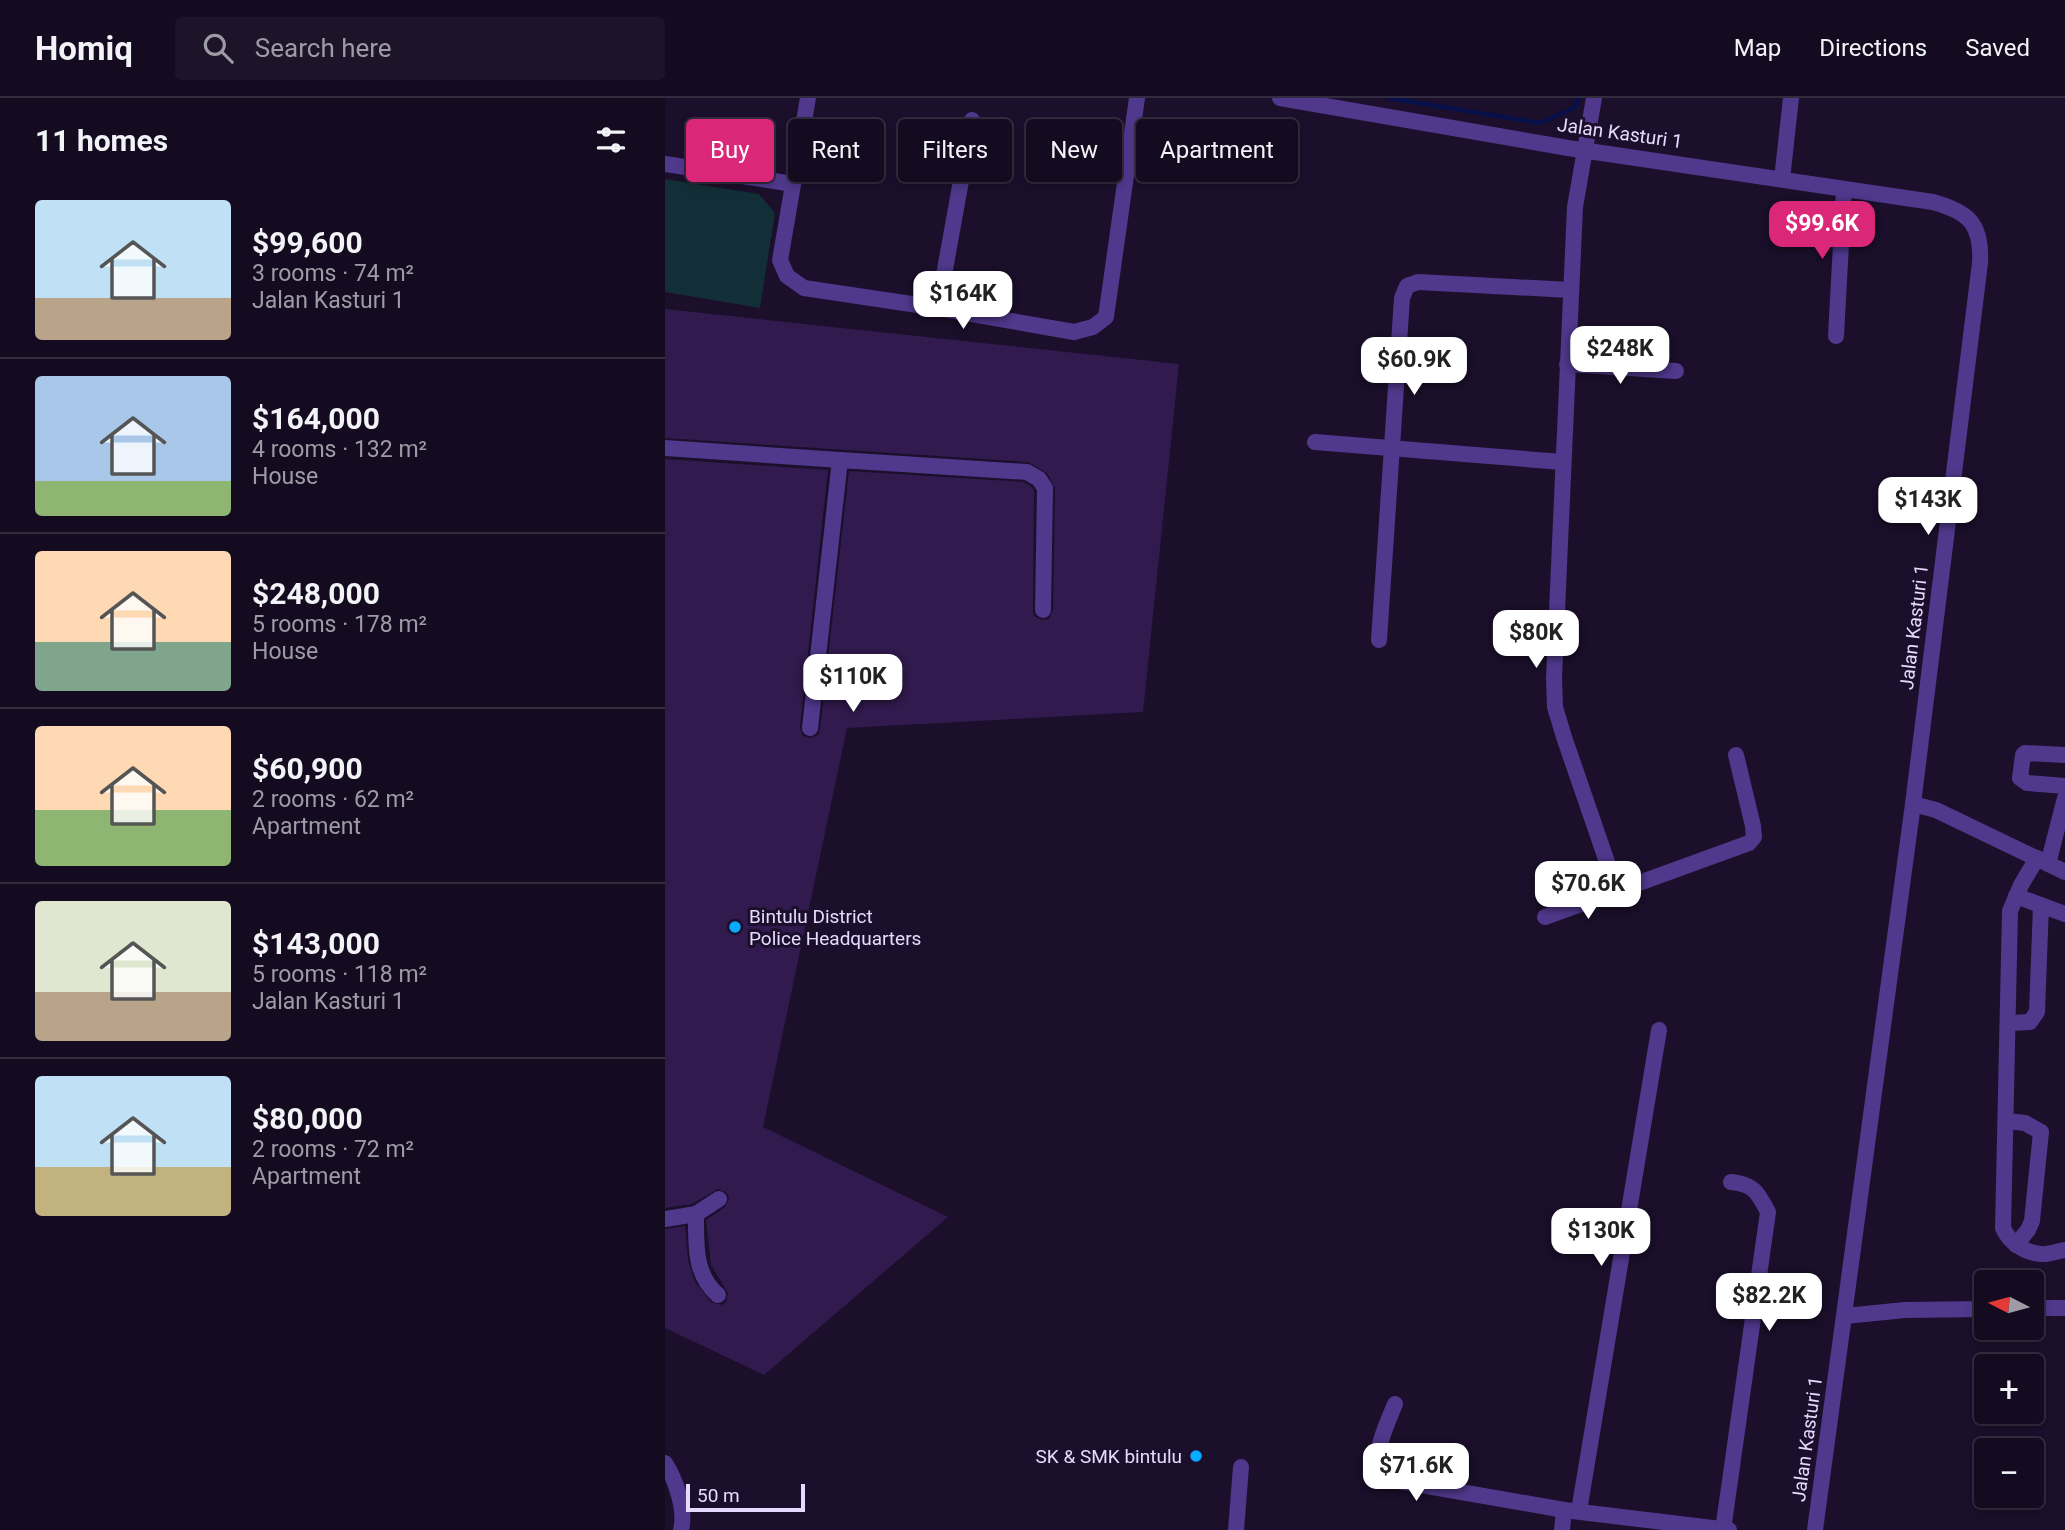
<!DOCTYPE html>
<meta charset="utf-8">
<style>
body{margin:0;font-family:Roboto,sans-serif;background:#1d1429;color:#f1f3f6;height:100vh;display:flex;flex-direction:column;font-size:26px;white-space:nowrap}
*{box-sizing:border-box;margin:0}
p{font-size:23px;color:#9d9ba5}
.icon{flex:none;width:38px;height:38px;fill:none;stroke:currentColor;stroke-width:2;stroke-linecap:round;stroke-linejoin:round}
.map{position:relative;flex:1;overflow:hidden}
.drawer{display:flex;flex-direction:column;background:#140b20;width:665px}
.drawer>*{flex:none}
.top-card{position:absolute;left:21px;top:21px;width:665px;height:63px;display:flex;gap:14px}
.needle{width:46px;rotate:276deg}
.buttons{position:absolute;left:1309px;top:1172px;display:grid;gap:14px}
.buttons a{display:grid;place-items:center;width:70px;height:70px;border-radius:7px;background:#140b20;box-shadow:0 4px 10px #0003,0 0 0 2px #332b3e;font-size:35px}
.scale{position:absolute;left:21px;bottom:18px;width:119px;box-sizing:border-box;padding-left:7px;border:4px solid #e7daff;border-top:0;font-size:19px;line-height:24px;white-space:nowrap;color:#e7daff;-webkit-text-stroke:5px #1b0f2b;paint-order:stroke}
.price{position:absolute;translate:-50% -60px;padding:0 16px;border-radius:14px;background:#fff;color:#222;font-size:23px;line-height:46px;filter:drop-shadow(0 2px 4px #0008)}
.price::after{content:'';position:absolute;left:50%;top:42px;width:21px;height:16px;margin-left:-10px;background:inherit;clip-path:polygon(0 0,100% 0,50% 100%)}
.price.current{background:#db2777;color:#fff}
ul{padding:0;list-style:none}
li{display:flex;align-items:center;gap:21px;height:175px;padding:0 35px}
li+li{border-top:2px solid #332b3e}
li span{display:grid;place-items:center;flex:none;width:196px;height:140px;border-radius:7px;color:#555}
li>.icon{margin-inline-start:auto}
span .icon{width:84px;height:84px;fill:#fffc;stroke-width:1}
li b{font-size:30px}
h2{display:flex;justify-content:space-between;align-items:center;height:84px;padding:0 35px;font-size:30px}
.pill{padding:0 24px;border-radius:7px;background:#140b20;box-shadow:0 4px 10px #0003,0 0 0 2px #332b3e;font-size:24px;line-height:63px}
.pill.current{background:#db2777;color:#fff}
header{display:flex;align-items:center;gap:42px;box-sizing:border-box;height:98px;padding:0 35px;background:#140b20;border-bottom:2px solid #332b3e}
header strong{font-size:33px}
nav{display:flex;gap:38px;margin-inline-start:auto;font-size:24px}
.search{width:490px;height:63px;background:#1d1429;display:flex;align-items:center;gap:18px;box-sizing:border-box;padding:0 24px;border-radius:7px;color:#9d9ba5;font-size:26px}
main{display:flex;flex:1;min-height:0}
.map>svg:first-child{display:block}
</style>
<header>
<strong>Homiq</strong>
<div class="search"><svg class="icon" aria-label="search" viewBox="0 0 24 24"><circle cx="10" cy="10" r="6"/><path d="M15 15l6 6"/></svg>Search here</div>
<nav><a>Map</a><a>Directions</a><a>Saved</a></nav>
</header>
<main>
<section class="drawer">
<h2>11 homes<svg class="icon" aria-label="filters" viewBox="0 0 24 24"><path d="M4 7h16M4 17h16"/><circle cx="9" cy="7" r="2"/><circle cx="15" cy="17" r="2"/></svg></h2>
<ul>
<li><span style="background:linear-gradient(#bfe0f5 70%,#b9a48a 0)"><svg class="icon" aria-label="home" viewBox="0 0 24 24"><path d="M3 11l9-7 9 7M6 9v11h12V9"/></svg></span><div><b>$99,600</b><p>3 rooms · 74 m²</p><p>Jalan Kasturi 1</p></div></li>
<li><span style="background:linear-gradient(#a9c7e8 75%,#8fb573 0)"><svg class="icon" aria-label="home" viewBox="0 0 24 24"><path d="M3 11l9-7 9 7M6 9v11h12V9"/></svg></span><div><b>$164,000</b><p>4 rooms · 132 m²</p><p>House</p></div></li>
<li><span style="background:linear-gradient(#ffd9b3 65%,#7fa58c 0)"><svg class="icon" aria-label="home" viewBox="0 0 24 24"><path d="M3 11l9-7 9 7M6 9v11h12V9"/></svg></span><div><b>$248,000</b><p>5 rooms · 178 m²</p><p>House</p></div></li>
<li><span style="background:linear-gradient(#ffd9b3 60%,#8fb573 0)"><svg class="icon" aria-label="home" viewBox="0 0 24 24"><path d="M3 11l9-7 9 7M6 9v11h12V9"/></svg></span><div><b>$60,900</b><p>2 rooms · 62 m²</p><p>Apartment</p></div></li>
<li><span style="background:linear-gradient(#dfe7d0 65%,#b9a48a 0)"><svg class="icon" aria-label="home" viewBox="0 0 24 24"><path d="M3 11l9-7 9 7M6 9v11h12V9"/></svg></span><div><b>$143,000</b><p>5 rooms · 118 m²</p><p>Jalan Kasturi 1</p></div></li>
<li><span style="background:linear-gradient(#bfe0f5 65%,#c2b280 0)"><svg class="icon" aria-label="home" viewBox="0 0 24 24"><path d="M3 11l9-7 9 7M6 9v11h12V9"/></svg></span><div><b>$80,000</b><p>2 rooms · 72 m²</p><p>Apartment</p></div></li>
</ul>
</section>
<div class="map">
<svg width="1400" height="1432" viewBox="0 0 1400 1432">
<rect width="100%" height="100%" fill="#1b0f2b"/>
<path fill="#122e36" d="M 0,81 L 94,96 L 110,115 L 95,210 L 0,194 Z"/>
<g fill="none" stroke-linecap="round" stroke-linejoin="round">
<path stroke="#08104c" stroke-width="4.5" d="M 724,0 L 875,25 L 911,9 L 912,0"/>
</g>
<path fill="#311a4d" d="M 0,211 L 514,266 L 478,614 L 182,630 L 98,1029 L 283,1119 L 99,1277 L 0,1230 L 0,1131 L 20,1128 L 23,1162 L 30,1184 L 46,1204 L 56,1207 L 61,1204 L 63,1195 L 46,1167 L 41,1122 L 60,1109 L 64,1101 L 62,1095 L 53,1091 L 27,1106 L 0,1110 L 0,361 L 163,372 L 135,629 L 138,638 L 145,640 L 153,637 L 155,631 L 184,373 L 359,384 L 367,389 L 369,393 L 368,512 L 369,518 L 377,522 L 384,521 L 388,512 L 390,390 L 382,375 L 363,364 L 0,340 Z"/>
<g fill="none" stroke-linecap="round" stroke-linejoin="round">
<g stroke="#50388c" stroke-width="16">
<path d="M 143,0 L 115,162 L 122,178 L 139,190 L 273,210 L 409,234 L 428,229 L 441,219 L 472,0"/>
<path d="M 615,0 L 903,50 L 1268,104 C 1304,114 1317,126 1315,165 L 1248,706 L 1150,1432"/>
<path d="M 929,0 L 910,109 L 889,580 L 890,609 L 899,639 L 952,793 L 1084,745 L 1089,739 L 1088,728 L 1071,657"/>
<path d="M 0,66 L 128,86"/>
<path d="M 1117,81 L 1126,0"/>
<path d="M 273,210 L 307,22"/>
<path d="M 1171,238 L 1179,91"/>
<path d="M 902,266 L 1011,273"/>
<path d="M 650,344 L 897,364"/>
<path d="M 0,350 L 175,362 L 145,630"/>
<path d="M 175,362 L 362,374 L 374,381 L 380,390 L 378,512"/>
<path d="M 714,542 L 737,200 L 742,188 L 753,184 L 905,192"/>
<path d="M 1400,657 L 1360,655 L 1358,657 L 1355,680 L 1362,685 L 1400,688"/>
<path d="M 1248,706 L 1271,712 L 1400,774"/>
<path d="M 1372,760 L 1356,787 L 1345,813 L 1338,1130 C 1344,1144 1360,1155 1376,1156 C 1383,1157 1393,1153 1400,1152"/>
<path d="M 1383,766 L 1400,700"/>
<path d="M 1351,798 L 1400,816"/>
<path d="M 880,819 L 952,793"/>
<path d="M 1344,925 L 1365,924 L 1372,914 L 1376,807"/>
<path d="M 1342,1023 L 1360,1025 L 1376,1034 L 1367,1123 L 1363,1132 L 1351,1147"/>
<path d="M 31,1116 C 31,1146 29,1177 53,1197"/>
<path d="M 0,1121 L 31,1116 L 54,1101"/>
<path d="M 1367,1210 L 1400,1210"/>
<path d="M 1180,1218 L 1240,1212 L 1321,1211"/>
<path d="M 730,1306 C 722,1326 706,1357 716,1379 L 722,1381 L 899,1412 L 1064,1432"/>
<path d="M 0,1365 C 11,1382 21,1412 16,1432"/>
<path d="M 914,1413 L 994,932"/>
<path d="M 571,1432 L 576,1369"/>
<path d="M 897,1432 L 899,1412"/>
<path d="M 1058,1432 L 1103,1114 C 1093,1095 1089,1086 1066,1084"/>
</g>
</g>
<g fill="#06aaff" stroke="#1b0f2b" stroke-width="2.5">
<circle cx="70" cy="829" r="7"/>
<circle cx="531" cy="1358" r="7"/>
</g>
<g text-anchor="middle" dominant-baseline="central" stroke-width="6" stroke-linejoin="round" paint-order="stroke">
<g font-size="19" fill="#e7daff" stroke="#1b0f2b">
<text transform="translate(955 35) rotate(8)">Jalan Kasturi 1</text>
<text transform="translate(1249 529) rotate(-83)">Jalan Kasturi 1</text>
<text transform="translate(1142 1341) rotate(-82)">Jalan Kasturi 1</text>
</g>
<g font-size="19" fill="#e7daff" stroke="#1b0f2b" text-anchor="start">
<text x="84" y="818">Bintulu District<tspan x="84" dy="22">Police Headquarters</tspan></text>
<text x="517" y="1358" text-anchor="end">SK &amp; SMK bintulu</text>
</g>
</g>
</svg>
<div class="buttons">
<a><svg class="needle" viewBox="-14 -14 28 28"><path d="M0-13l5 13h-10z" fill="#e53935"/><path d="M0 13l5-13h-10z" fill="#9d9ba5"/></svg></a>
<a>+</a>
<a>−</a>
</div>
<div class="scale">50 m</div>
<b class="price current" style="left:1157px;top:163px">$99.6K</b>
<b class="price" style="left:298px;top:233px">$164K</b>
<b class="price" style="left:955px;top:288px">$248K</b>
<b class="price" style="left:749px;top:299px">$60.9K</b>
<b class="price" style="left:1263px;top:439px">$143K</b>
<b class="price" style="left:871px;top:572px">$80K</b>
<b class="price" style="left:188px;top:616px">$110K</b>
<b class="price" style="left:923px;top:823px">$70.6K</b>
<b class="price" style="left:936px;top:1170px">$130K</b>
<b class="price" style="left:1104px;top:1235px">$82.2K</b>
<b class="price" style="left:751px;top:1405px">$71.6K</b>
<div class="top-card">
<a class="pill current">Buy</a>
<a class="pill">Rent</a>
<a class="pill">Filters</a>
<a class="pill">New</a>
<a class="pill">Apartment</a>
</div>
</div>
</main>
